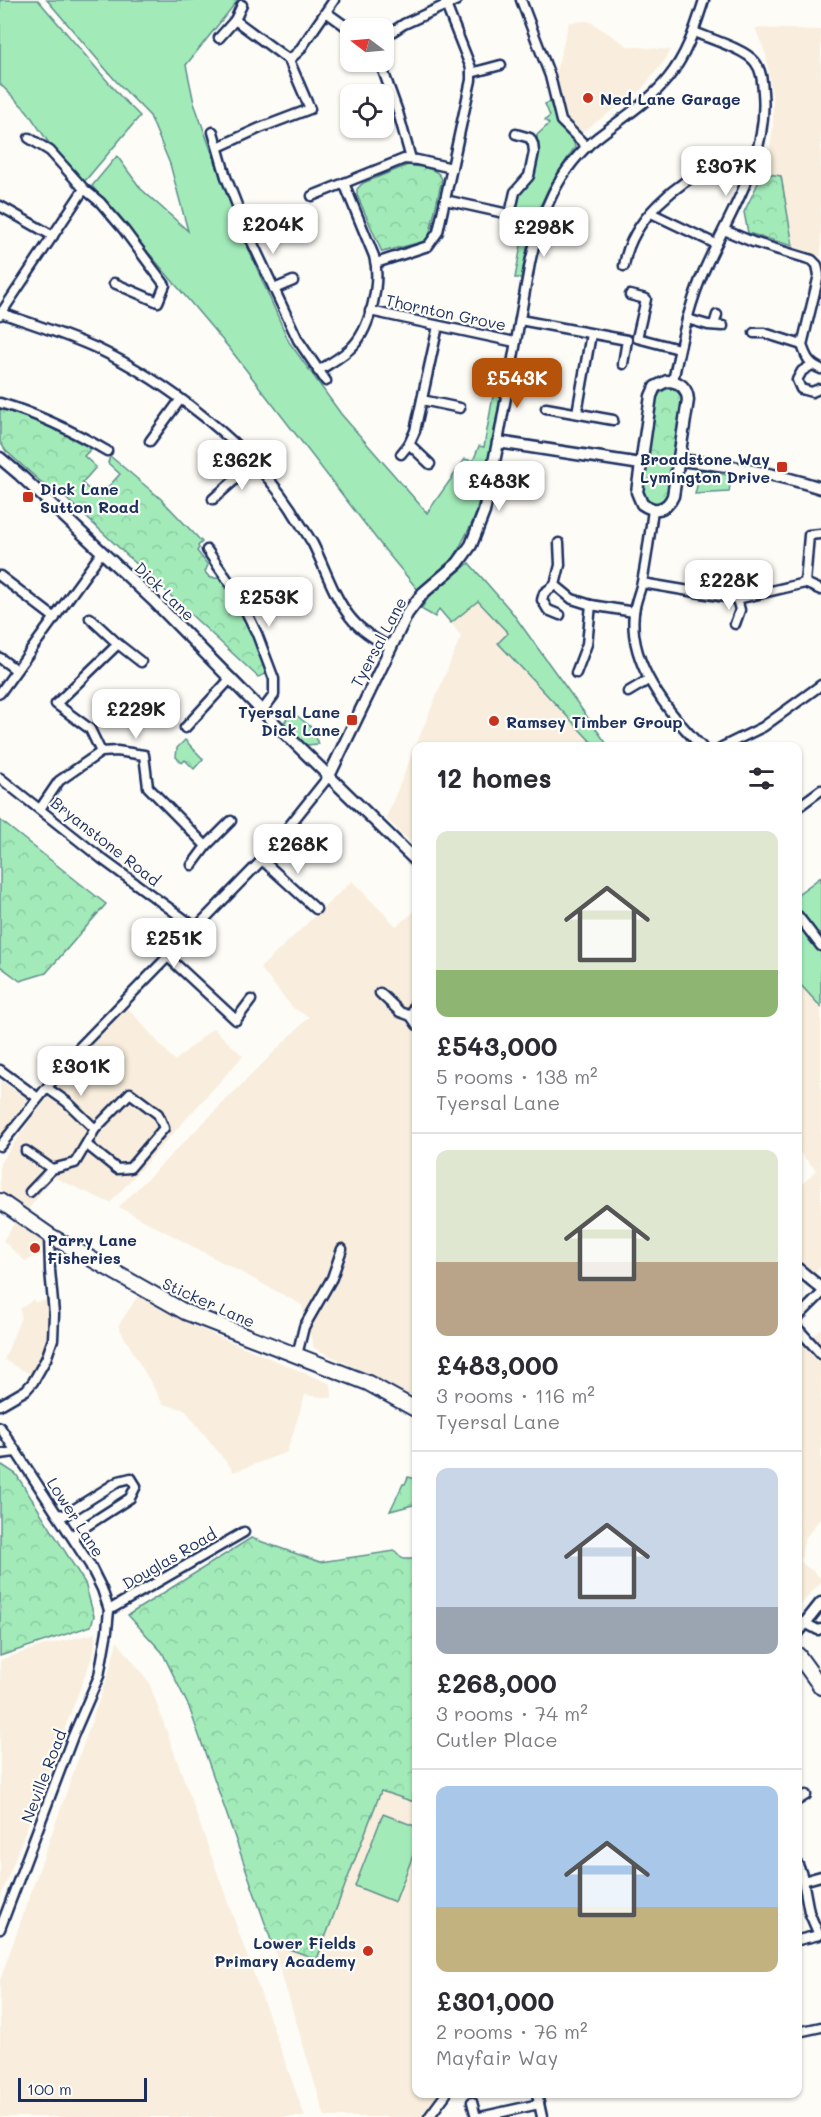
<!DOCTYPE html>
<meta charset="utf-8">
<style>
body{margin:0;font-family:Mali,sans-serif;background:#f2f2f3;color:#2b2b33;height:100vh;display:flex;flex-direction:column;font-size:22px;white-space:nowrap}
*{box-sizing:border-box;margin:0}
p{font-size:20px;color:#7c7c81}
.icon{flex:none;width:33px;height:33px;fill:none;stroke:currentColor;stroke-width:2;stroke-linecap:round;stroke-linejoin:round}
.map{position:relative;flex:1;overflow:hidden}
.panel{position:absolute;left:412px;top:742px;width:390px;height:1356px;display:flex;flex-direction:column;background:#fff;border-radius:12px;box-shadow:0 2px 4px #0004}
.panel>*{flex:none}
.needle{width:39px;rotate:286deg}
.controls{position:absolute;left:340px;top:18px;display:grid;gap:12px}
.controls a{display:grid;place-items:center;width:54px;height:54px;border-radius:12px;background:#fff;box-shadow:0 2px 4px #0004;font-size:30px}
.scale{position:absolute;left:18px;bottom:15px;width:129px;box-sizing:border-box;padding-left:6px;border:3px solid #1b2f5e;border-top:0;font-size:16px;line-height:21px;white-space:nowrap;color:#1b2f5e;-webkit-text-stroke:4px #fdfcf7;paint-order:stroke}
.price{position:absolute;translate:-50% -51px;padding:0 14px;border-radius:12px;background:#fff;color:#222;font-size:20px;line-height:39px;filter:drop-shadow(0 2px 3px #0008)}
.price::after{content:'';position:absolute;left:50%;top:36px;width:18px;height:14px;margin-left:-9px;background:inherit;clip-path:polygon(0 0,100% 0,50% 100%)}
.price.current{background:#b45309;color:#fff}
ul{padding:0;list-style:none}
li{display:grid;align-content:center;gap:12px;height:318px;padding:0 24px}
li+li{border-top:2px solid #e1e1e2}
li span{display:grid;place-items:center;height:186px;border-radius:12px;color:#555}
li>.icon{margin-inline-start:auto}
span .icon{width:108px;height:108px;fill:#fffc;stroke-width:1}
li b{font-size:26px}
h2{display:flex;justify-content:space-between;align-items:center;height:72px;padding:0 24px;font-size:26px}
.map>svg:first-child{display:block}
</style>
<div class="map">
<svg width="821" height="2117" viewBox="0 0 821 2117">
<defs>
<pattern id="forest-crowns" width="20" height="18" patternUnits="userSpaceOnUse" patternTransform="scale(1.5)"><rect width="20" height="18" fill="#a2ebb9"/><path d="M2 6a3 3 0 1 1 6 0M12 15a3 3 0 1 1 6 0" fill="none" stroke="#8bcaa1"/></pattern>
</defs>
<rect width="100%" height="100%" fill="#fdfcf7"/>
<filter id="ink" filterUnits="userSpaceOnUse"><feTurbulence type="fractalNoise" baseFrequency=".0167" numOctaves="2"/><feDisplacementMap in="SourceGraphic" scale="12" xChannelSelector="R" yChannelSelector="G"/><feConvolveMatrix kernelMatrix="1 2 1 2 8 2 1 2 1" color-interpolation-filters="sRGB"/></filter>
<g filter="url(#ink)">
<g fill="#f9eedd">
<path d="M 589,21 L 628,46 L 671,50 L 665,60 L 641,90 L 581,133 L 566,119 L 561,110 L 554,80 L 569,22 Z"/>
<path d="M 755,28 L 821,30 L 821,257 L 793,246 L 781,176 L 763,173 L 770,150 L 773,126 L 773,102 L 766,55 Z"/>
<path d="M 477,600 L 508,634 L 498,643 L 596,747 L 417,747 L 417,849 L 386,818 L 461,636 L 451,623 Z"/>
<path d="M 352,881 L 396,926 L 414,912 L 417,915 L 417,1399 L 371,1375 L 314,1348 L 302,1305 L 119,1207 L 309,1017 L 293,1008 L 260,968 Z"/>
<path d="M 798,982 L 821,1007 L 821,1266 L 810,1279 L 798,1269 L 798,1189 L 816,1170 L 798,1151 Z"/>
<path d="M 127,1007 L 175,1061 L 213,1028 L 243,1056 L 110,1203 L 53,1177 L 27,1211 L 0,1190 L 0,1163 L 48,1095 L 78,1057 Z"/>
<path d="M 0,1080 L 28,1099 L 0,1137 Z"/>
<path d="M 16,1220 L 43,1236 L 44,1254 L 25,1261 L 3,1241 Z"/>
<path d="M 138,1296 L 189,1324 L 331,1384 L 332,1398 L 305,1395 L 287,1452 L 234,1472 L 185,1410 L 163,1404 L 118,1326 Z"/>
<path d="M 34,1299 L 34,1302 L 49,1300 L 51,1324 L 46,1348 L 32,1375 L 4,1360 L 21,1317 L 20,1309 Z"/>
<path d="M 798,1322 L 812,1337 L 821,1328 L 821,1517 L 804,1540 L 801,1562 L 821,1578 L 821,1582 L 798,1608 Z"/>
<path d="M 96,1633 L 94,1652 L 0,1898 L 0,1660 L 41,1646 Z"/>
<path d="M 117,1641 L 149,1682 L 305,2117 L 0,2117 L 0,1980 L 109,1672 Z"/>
<path d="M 381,1790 L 417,1803 L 417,2094 L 441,2094 L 425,2117 L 325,2117 L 272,1943 L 317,1958 Z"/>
</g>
<g fill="#a2ebb9" stroke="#5e8d8c" stroke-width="1.5">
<path d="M 0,0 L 38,0 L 121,97 L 140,116 L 84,182 L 51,146 L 27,111 L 0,84 Z"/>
<path d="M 47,0 L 238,0 L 186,65 L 194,103 L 238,225 L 289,342 L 341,414 L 427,513 L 465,459 L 473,461 L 479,446 L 484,447 L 498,368 L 505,370 L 491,448 L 475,517 L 453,560 L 418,590 L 385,550 L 230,349 L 92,186 L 117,156 L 141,189 L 188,231 L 170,164 L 150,116 L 115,80 Z"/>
<path d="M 550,102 L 557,124 L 573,139 L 575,147 L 549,187 L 535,217 L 518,211 L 515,207 L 518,197 L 531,180 L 538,149 L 537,135 L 549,124 L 545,120 L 550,116 L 545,104 Z"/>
<path d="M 513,220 L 525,222 L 531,230 L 521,278 L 515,278 L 524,229 L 511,226 Z"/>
<path d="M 701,470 L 728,475 L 731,478 L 729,492 L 695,494 Z"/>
<path d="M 469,563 L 511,611 L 609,747 L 596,747 L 498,643 L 508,633 L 478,601 L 451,623 L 439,609 L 435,617 L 421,609 L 429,597 Z"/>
<path d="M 291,711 L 311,727 L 319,744 L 306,745 L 284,723 Z"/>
<path d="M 821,877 L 821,1007 L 798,982 L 798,894 Z"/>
<path d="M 383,1814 L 417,1827 L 417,1845 L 395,1902 L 355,1886 Z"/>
</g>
<g fill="url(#forest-crowns)" stroke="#5e8d8c" stroke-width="1.5">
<path d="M 408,165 C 420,167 437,167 442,179 L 429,237 L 422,242 L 382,252 L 357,195 L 357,189 L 363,183 Z"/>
<path d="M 763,173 L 781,176 L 793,246 L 748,233 L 744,212 Z"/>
<path d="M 666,389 C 675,388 681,393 682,402 L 668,494 C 665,501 661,504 653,505 L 645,500 L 641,488 L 656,396 Z"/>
<path d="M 0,408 L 46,425 L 88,446 L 89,451 L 84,456 L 96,467 L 82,483 L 98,498 L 120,474 L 108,463 L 110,456 L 160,498 L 202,542 L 198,546 L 199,548 L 197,551 L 208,565 L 205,572 L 210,578 C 215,578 219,577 224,580 C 235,588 266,660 266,674 L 258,677 L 57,490 L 50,490 L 6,451 L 0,442 Z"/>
<path d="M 185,740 L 203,759 L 194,769 L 185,760 L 182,763 L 176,757 L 177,748 Z"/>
<path d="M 0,820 L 106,904 L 46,973 L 20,981 L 0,966 Z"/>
<path d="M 2,1465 L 16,1474 L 85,1583 L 94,1616 L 91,1626 L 0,1656 L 0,1466 Z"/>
<path d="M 408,1477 L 417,1479 L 417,1504 L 390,1511 L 403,1484 L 405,1484 Z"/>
<path d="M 251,1538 L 320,1562 L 395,1551 L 403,1559 L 417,1559 L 417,1803 L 381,1791 L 317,1959 L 272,1943 L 189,1707 L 162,1652 L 128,1615 Z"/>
</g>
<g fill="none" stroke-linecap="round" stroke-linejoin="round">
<defs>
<g id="minor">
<path d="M 521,0 L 550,76 L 561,121 L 587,147"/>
<path d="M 326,12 L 351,30"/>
<path d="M 384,37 L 404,24 L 457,0"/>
<path d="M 219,38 L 235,20 L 242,5"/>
<path d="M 289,60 L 299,51 L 334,0"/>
<path d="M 380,62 L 398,112 L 411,159"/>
<path d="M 471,73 L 501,65"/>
<path d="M 213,132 L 226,177 L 247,231 L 298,340 L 326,381"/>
<path d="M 29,138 L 50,151 L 84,189 L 100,202 L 124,230 L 165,285 L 158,302 L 114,283"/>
<path d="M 218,147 L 260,128 L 310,109 L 289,60 L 235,20"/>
<path d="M 312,196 L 404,159 L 417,160 L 452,168"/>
<path d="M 445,200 L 540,221"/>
<path d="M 0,206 L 53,236"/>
<path d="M 651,213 L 716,244"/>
<path d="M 510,214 L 515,192 L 529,176 L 534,152 L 533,144 L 530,138 L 516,134"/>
<path d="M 724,230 L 753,242 L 812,260 L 817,265 L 819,275 L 802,345 C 806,357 809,364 821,369"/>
<path d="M 376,263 L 428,246 L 438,232 L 471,80 L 471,68 L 446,5"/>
<path d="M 624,266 C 631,219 677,182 718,163 C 731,157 744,150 758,153"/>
<path d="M 274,289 L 293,281"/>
<path d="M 630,295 L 646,299 L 637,338 L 679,349"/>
<path d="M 370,311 L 515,342"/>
<path d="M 1,313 C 33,324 65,334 96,348 C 166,381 248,444 291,509 C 298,521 306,532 313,544 C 325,568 333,595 350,617 C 360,630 376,640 390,647"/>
<path d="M 0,315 L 84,189"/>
<path d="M 687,319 L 708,325 L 723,326"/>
<path d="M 520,320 L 627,340 L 623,364"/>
<path d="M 714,325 L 717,315"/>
<path d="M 754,333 L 764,333 L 802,345"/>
<path d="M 812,365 L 802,371 L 797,380 L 801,389 L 812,392 L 819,389"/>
<path d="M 318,371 C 330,363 344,356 353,346 C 371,327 381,281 374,256 L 344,183"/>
<path d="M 673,381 C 680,347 687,313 700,280 C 725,218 769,163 763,92 C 762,82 762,71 755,62 C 745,49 710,39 694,32"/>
<path d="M 422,400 L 460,408"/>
<path d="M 0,403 C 38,414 73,431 107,451"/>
<path d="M 546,408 L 613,420"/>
<path d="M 577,413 L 591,334"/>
<path d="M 150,441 L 180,400"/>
<path d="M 498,442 L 530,263 C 540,215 558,168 598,137 C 622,118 648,103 668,78 C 687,55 695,28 704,0"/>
<path d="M 409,444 L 430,464"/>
<path d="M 401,454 L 409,444 L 415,431 L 438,326"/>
<path d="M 213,499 L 254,463"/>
<path d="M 653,509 C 650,533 647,558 642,582 C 640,592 635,602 634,613 C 628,663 669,714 702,747"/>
<path d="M 559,543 L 560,565 L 555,585 L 572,599 L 591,605 L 634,612"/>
<path d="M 207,550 L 238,595 L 257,634 L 274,679 L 274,695 L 262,711"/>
<path d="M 0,576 L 55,618"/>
<path d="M 642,583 L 737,599 L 805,583 L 821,590"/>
<path d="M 805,583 L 809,535 L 820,534"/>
<path d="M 555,585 L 544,593 L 542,600 L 548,610 L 560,615"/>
<path d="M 90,618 L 118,644 L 141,662"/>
<path d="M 735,624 L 740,610 L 737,599"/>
<path d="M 0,658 L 16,670"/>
<path d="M 576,673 L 587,644 L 591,605"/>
<path d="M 628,692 L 648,680"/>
<path d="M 0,693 L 102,552"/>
<path d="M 185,728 L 231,678"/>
<path d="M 722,747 L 763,727 L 821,685"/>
<path d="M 101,752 L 90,729 L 56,704 L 118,644"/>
<path d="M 0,778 L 102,859 L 195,927"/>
<path d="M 798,807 L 821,790"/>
<path d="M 40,809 L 59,781 L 101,752 L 117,751 L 144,755 L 148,787 L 206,846"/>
<path d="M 262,860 L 316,909"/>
<path d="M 192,865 L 206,846 L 231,821"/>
<path d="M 798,916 L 821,946"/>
<path d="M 168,957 L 236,1020 L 251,1000"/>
<path d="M 380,993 L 400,1012 L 411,1016"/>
<path d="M 417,999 L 411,1016 L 417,1025"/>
<path d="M 0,1070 L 38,1098"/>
<path d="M 47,1088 L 67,1102 L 95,1129"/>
<path d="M 0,1146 L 77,1050 L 262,860 L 329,776"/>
<path d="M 26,1151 L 52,1169"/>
<path d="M 30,1192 L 52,1169 L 75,1163 L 95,1129 L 130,1093 L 158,1114 L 164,1128 L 130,1168 L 117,1169 L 87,1145"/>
<path d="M 798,1317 L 821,1294"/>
<path d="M 800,1331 L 821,1354"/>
<path d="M 297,1355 L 304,1327 L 332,1278 L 342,1249"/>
<path d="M 0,1405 L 26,1390 L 33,1382 L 46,1359 L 53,1339 L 54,1314 L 50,1270 L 49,1235"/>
<path d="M 0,1427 L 90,1565 L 102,1589 L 109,1610 L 107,1631 L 99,1676 L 73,1736 L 0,1929"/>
<path d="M 0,1454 L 15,1452"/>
<path d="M 57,1514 L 65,1515 L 119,1481 L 131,1478 L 136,1486 L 130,1498 L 74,1534 L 74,1539"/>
<path d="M 109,1610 L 244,1532"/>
<path d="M 805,1623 L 818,1630 L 821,1629"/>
<path d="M 798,1800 L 806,1795"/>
<path d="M 798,1865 L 802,1875 L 809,1912 L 819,1935 L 798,1940"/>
<path d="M 803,1881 L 821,1876"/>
<path d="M 798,2032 L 821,2027"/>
<path d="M 537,2094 L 542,2117"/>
<path d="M 472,2102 L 476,2117"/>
<path d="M 429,2117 L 446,2094"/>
<path d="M 480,2117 L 539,2104"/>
</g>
<g id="tertiary">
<path d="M 667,381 C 680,381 687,388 688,400 L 673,496 C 667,510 655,513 642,504 L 637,492 L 651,396 L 655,387 Z"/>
<path d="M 0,458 L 20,475 L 153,600 L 262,711 L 417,862"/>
<path d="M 679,460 C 728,465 774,473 821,488"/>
<path d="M 329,776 L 407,614 L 423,593 L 458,563 L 471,545 L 484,512 L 498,442 L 641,464"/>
<path d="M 798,1269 L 821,1288"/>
<path d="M 798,1632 L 821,1603"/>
</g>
<g id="trunk">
<path d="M 0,1201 L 49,1235 L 185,1312 L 368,1383 L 417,1410"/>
<path d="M 798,1655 L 821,1687"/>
</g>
</defs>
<use href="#minor" stroke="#1b2f5e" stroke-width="13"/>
<use href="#tertiary" stroke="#1b2f5e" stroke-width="15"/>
<use href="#trunk" stroke="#1b2f5e" stroke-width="18"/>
<use href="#minor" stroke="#fdfcf7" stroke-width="8"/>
<use href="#tertiary" stroke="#fdfcf7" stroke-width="10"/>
<use href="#trunk" stroke="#fdfcf7" stroke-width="14"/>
</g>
</g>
<g fill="#c8321e" stroke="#fdfcf7" stroke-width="2">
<circle cx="588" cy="98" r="6"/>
<rect x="776" y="461" width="12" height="12" rx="3"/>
<rect x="22" y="491" width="12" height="12" rx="3"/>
<rect x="346" y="714" width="12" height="12" rx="3"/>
<circle cx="494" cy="721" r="6"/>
<circle cx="35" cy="1248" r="6"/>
<circle cx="368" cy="1951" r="6"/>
</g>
<g text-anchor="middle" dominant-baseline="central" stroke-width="4.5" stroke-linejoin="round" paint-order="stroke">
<g font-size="16" font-weight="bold" fill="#1b2f5e" stroke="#fdfcf7" text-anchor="start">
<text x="600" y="98">Ned Lane Garage</text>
<text x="770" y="458" text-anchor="end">Broadstone Way<tspan x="770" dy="18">Lymington Drive</tspan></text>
<text x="40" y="488">Dick Lane<tspan x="40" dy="18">Sutton Road</tspan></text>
<text x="340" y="711" text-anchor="end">Tyersal Lane<tspan x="340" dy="18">Dick Lane</tspan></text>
<text x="506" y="721">Ramsey Timber Group</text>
<text x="47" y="1239">Parry Lane<tspan x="47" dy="18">Fisheries</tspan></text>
<text x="356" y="1942" text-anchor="end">Lower Fields<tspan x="356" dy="18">Primary Academy</tspan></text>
</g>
<g font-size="16" fill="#1b2f5e" stroke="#fdfcf7">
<text transform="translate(446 312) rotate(12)">Thornton Grove</text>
<text transform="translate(165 591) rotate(44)">Dick Lane</text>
<text transform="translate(378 642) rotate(-62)">Tyersal Lane</text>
<text transform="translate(106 841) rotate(38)">Bryanstone Road</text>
<text transform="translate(209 1302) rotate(24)">Sticker Lane</text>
<text transform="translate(76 1517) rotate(57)">Lower Lane</text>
<text transform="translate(169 1558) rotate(-30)">Douglas Road</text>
<text transform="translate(43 1776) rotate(-69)">Neville Road</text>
</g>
</g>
</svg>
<div class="controls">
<a><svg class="needle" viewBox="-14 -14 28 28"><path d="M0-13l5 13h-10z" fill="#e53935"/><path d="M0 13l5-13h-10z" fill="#7c7c81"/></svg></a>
<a><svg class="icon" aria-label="locate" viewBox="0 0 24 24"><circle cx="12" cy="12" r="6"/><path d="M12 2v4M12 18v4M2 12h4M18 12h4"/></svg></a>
</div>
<div class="scale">100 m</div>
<b class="price" style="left:726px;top:197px">£307K</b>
<b class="price" style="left:273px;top:255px">£204K</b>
<b class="price" style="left:544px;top:258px">£298K</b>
<b class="price current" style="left:517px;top:409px">£543K</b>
<b class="price" style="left:242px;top:491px">£362K</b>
<b class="price" style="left:499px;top:512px">£483K</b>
<b class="price" style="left:729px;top:611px">£228K</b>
<b class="price" style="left:269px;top:628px">£253K</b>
<b class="price" style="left:136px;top:740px">£229K</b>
<b class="price" style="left:298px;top:875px">£268K</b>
<b class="price" style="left:174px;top:969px">£251K</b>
<b class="price" style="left:81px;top:1097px">£301K</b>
<section class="panel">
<h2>12 homes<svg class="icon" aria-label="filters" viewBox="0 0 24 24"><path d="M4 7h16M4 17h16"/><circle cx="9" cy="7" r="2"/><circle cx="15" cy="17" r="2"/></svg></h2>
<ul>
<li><span style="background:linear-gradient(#dfe7d0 75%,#8fb573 0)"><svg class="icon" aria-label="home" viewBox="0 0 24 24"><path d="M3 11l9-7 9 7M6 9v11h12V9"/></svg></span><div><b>£543,000</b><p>5 rooms · 138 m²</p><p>Tyersal Lane</p></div></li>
<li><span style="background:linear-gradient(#dfe7d0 60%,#b9a48a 0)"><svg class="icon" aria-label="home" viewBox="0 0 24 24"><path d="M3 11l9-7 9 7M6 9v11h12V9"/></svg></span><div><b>£483,000</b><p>3 rooms · 116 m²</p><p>Tyersal Lane</p></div></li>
<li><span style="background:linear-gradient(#c9d6e8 75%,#9aa5b1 0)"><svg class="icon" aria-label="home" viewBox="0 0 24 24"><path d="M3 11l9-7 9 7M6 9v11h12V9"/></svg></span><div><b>£268,000</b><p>3 rooms · 74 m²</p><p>Cutler Place</p></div></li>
<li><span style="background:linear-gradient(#a9c7e8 65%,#c2b280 0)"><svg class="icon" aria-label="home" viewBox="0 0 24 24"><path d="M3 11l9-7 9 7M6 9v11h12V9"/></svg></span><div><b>£301,000</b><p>2 rooms · 76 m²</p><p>Mayfair Way</p></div></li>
</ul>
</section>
</div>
